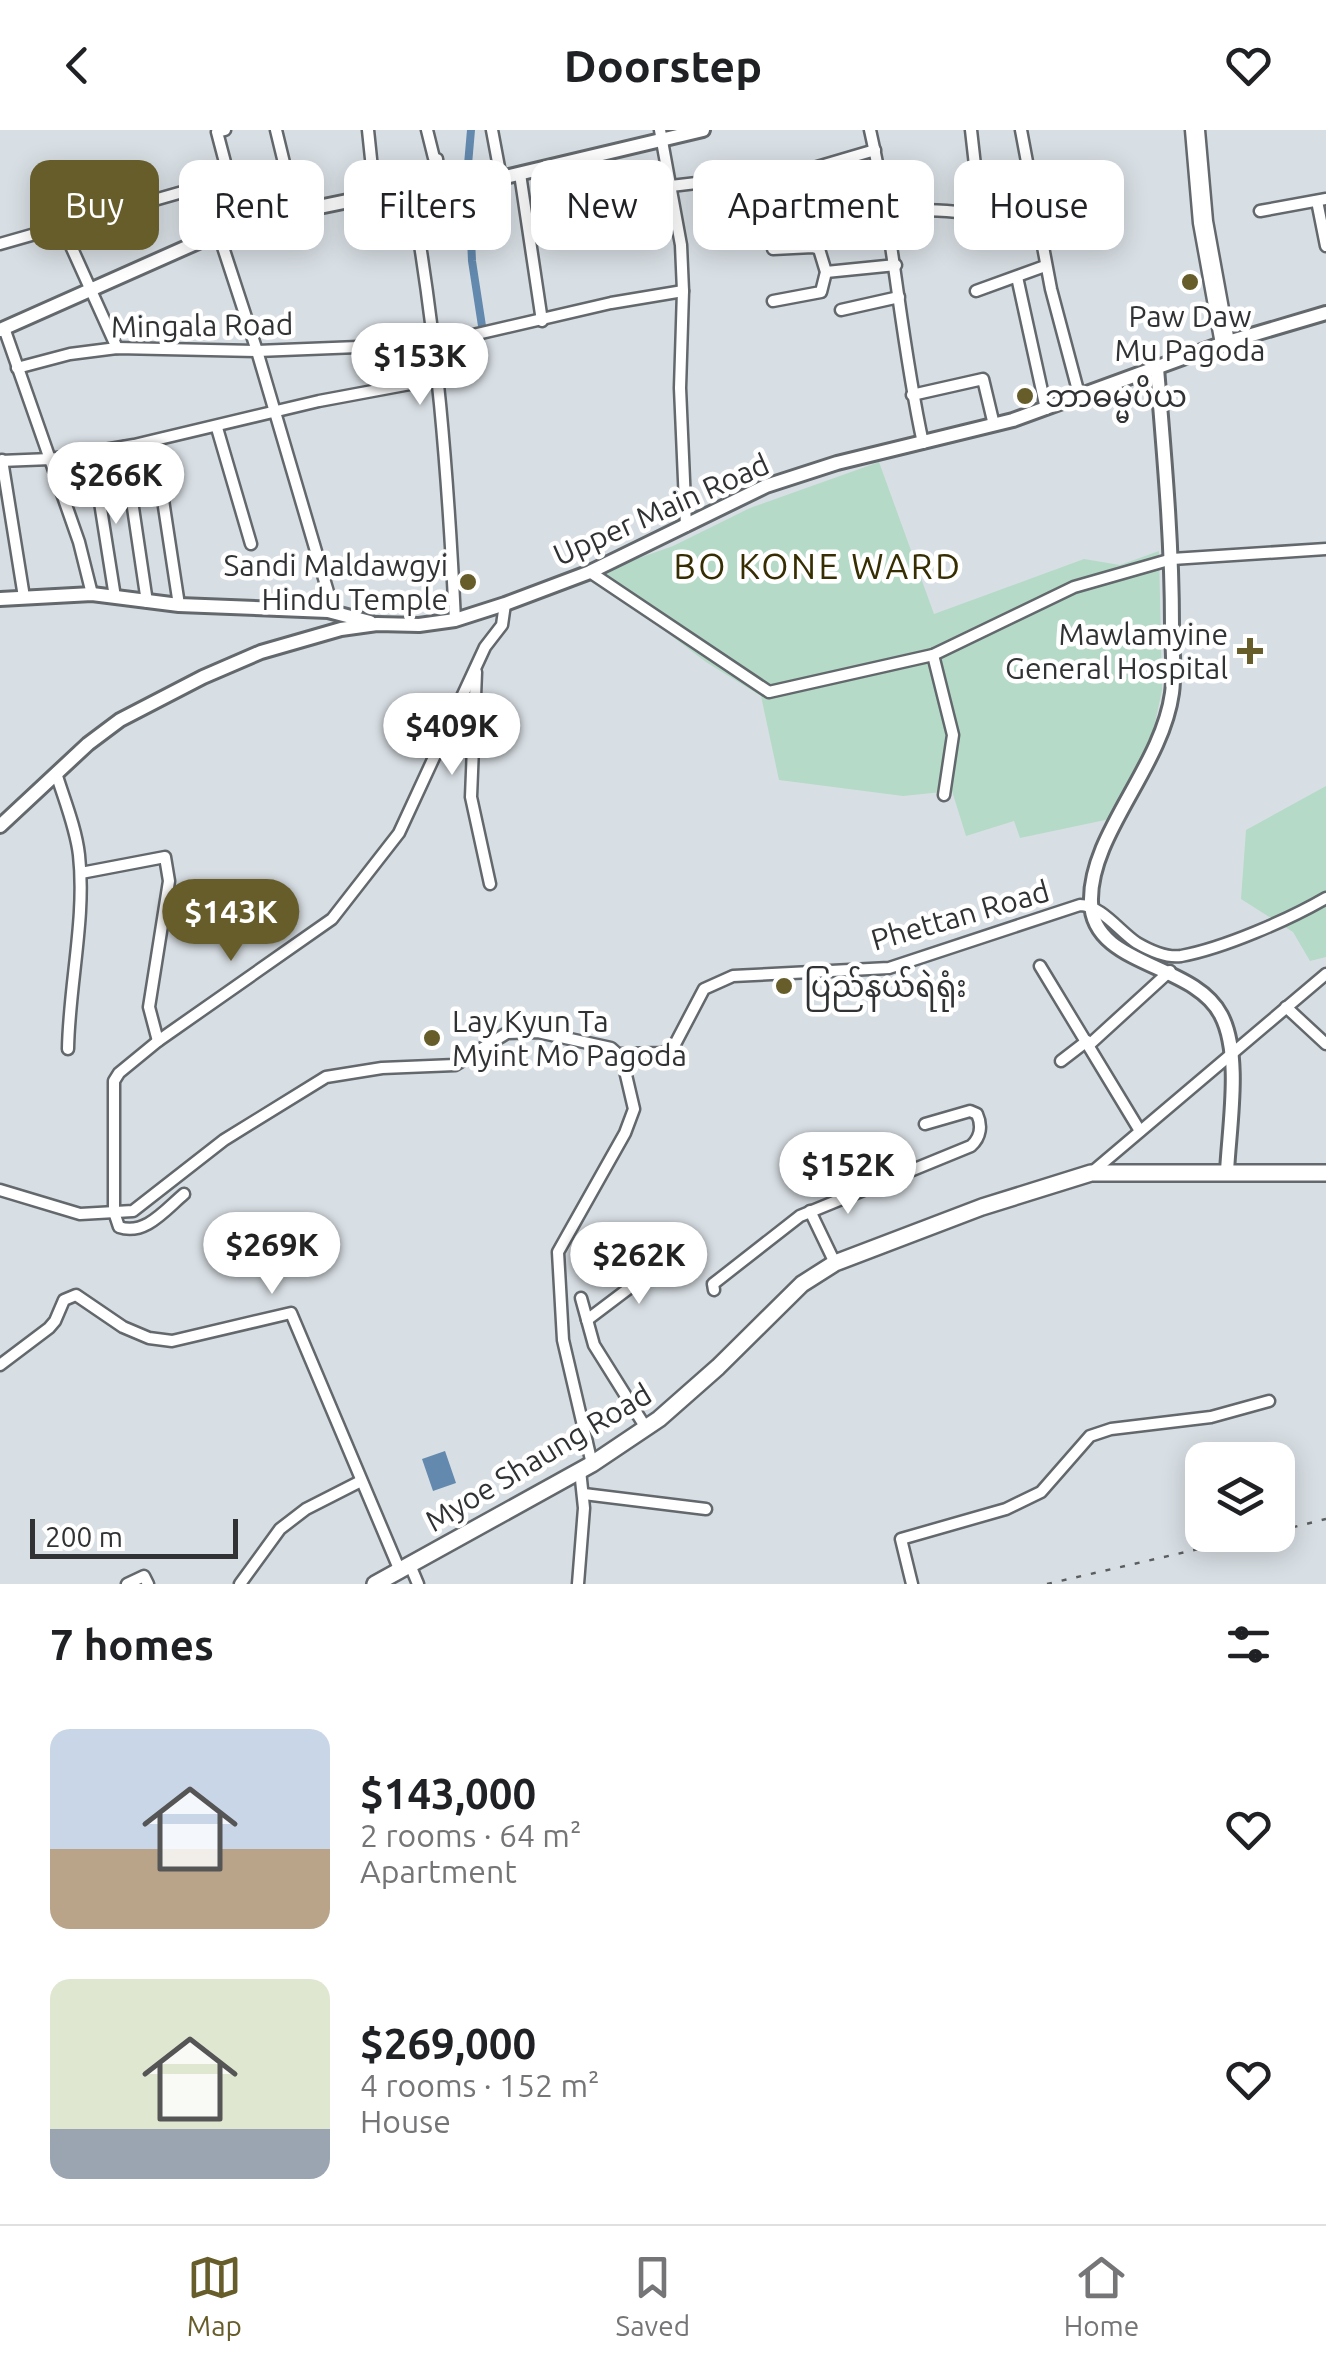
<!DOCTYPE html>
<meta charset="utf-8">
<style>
body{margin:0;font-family:Ubuntu,"Noto Sans Myanmar",sans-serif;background:#f2f2f2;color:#202124;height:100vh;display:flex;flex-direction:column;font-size:38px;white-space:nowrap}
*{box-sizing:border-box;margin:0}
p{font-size:32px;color:#757577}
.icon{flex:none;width:55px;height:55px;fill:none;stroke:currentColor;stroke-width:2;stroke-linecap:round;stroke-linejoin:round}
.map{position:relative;height:1454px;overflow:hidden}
.drawer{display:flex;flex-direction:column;background:#fff;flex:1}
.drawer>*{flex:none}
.guide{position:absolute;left:30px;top:30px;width:1268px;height:90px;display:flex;gap:20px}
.buttons{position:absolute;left:1185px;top:1312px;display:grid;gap:20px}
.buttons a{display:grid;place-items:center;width:110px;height:110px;border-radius:20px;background:#fff;box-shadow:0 5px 25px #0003;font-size:50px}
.scale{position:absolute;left:30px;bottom:25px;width:208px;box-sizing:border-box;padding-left:10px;border:5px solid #303234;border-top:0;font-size:28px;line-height:35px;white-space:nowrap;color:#303234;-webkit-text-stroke:8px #fff;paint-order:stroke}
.price{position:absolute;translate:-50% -85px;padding:0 22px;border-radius:35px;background:#fff;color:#222;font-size:32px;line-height:65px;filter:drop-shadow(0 2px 5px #0008)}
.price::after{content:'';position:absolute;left:50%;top:60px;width:30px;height:22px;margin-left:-15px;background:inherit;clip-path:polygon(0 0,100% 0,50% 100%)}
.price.selected{background:#675d2a;color:#fff}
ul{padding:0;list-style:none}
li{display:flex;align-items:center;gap:30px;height:250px;padding:0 50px}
li span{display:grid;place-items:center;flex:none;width:280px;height:200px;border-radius:20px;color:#555}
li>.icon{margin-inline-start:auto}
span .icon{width:120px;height:120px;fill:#fffc;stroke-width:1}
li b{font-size:42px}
h2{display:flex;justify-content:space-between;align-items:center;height:120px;padding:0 50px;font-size:42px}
.chip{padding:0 35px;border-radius:20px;background:#fff;box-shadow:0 5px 25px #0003;font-size:35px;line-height:90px}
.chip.selected{background:#675d2a;color:#fff}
header{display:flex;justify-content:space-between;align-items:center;height:130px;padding:0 50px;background:#fff;font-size:45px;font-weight:700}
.menu{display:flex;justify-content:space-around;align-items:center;height:140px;border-top:2px solid #e0e0e0;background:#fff;font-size:28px;color:#757577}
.menu a{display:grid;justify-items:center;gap:5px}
.menu .selected{color:#675d2a}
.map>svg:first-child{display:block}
</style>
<header><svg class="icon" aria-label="back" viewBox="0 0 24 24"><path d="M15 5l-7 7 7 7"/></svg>Doorstep<svg class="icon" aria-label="heart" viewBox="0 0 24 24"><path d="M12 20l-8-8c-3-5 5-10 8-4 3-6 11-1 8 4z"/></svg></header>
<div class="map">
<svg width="1326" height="1454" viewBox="0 0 1326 1454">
<rect width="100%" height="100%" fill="#d8dfe4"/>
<g fill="#b5dac7">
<path d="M 879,332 L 934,484 L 1084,429 L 1120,435 L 1159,421 L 1162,560 L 1150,617 L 1110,689 L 1020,708 L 1014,691 L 966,706 L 952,661 L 903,666 L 779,650 L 761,566 L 706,532 L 591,445 L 673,416 L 750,378 Z"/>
<path d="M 1326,656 L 1326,827 L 1310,831 L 1293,802 L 1241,769 L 1246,700 Z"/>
</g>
<path fill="#6389ae" d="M 445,1321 L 456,1353 L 433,1361 L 422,1329 Z"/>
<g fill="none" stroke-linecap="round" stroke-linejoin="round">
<g stroke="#6389ae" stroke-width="8">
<path d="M 467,46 L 471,0"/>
<path d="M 469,62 L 472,131 L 482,196"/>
</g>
<defs>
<g id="minor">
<path d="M 225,0 L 217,2 L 241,93"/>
<path d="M 276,0 L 296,82"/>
<path d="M 368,0 L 375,67"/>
<path d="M 427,0 L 434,28 L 437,29 L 440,58"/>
<path d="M 492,0 L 501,48"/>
<path d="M 660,0 L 681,115 L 683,161 L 680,258 L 686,396"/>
<path d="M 870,0 C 894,104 900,209 923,313"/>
<path d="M 971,0 L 977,53"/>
<path d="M 1021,0 L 1051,159 L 1080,268"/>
<path d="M 1191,0 L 1199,93 L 1221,214"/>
<path d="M 1199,0 L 1207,91 L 1229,212"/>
<path d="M 520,44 L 542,191"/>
<path d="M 203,56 L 257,221 L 328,462 L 328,481"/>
<path d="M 671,56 L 807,40 L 875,20"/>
<path d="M 411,62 C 437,204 448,346 455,490"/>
<path d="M 1317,71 L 1326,116"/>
<path d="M 1260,81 L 1326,69"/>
<path d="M 888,84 C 938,73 986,90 1036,85"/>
<path d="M 61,94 L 117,218"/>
<path d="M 0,114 L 228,49"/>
<path d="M 773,119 L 813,117 L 819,119 L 826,142 L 821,162 L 773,171"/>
<path d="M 826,142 L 896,135"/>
<path d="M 1017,147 L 1046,279"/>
<path d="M 976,161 L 1045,136"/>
<path d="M 841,180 L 899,167"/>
<path d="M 4,198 L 79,412 L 92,464"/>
<path d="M 17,238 L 70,224 L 117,218 L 257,221 L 434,214 L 611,173 L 683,161"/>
<path d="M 912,265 L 983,249 L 994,295"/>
<path d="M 217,298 L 251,414"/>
<path d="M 154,311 L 179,475"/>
<path d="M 124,317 L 147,472"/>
<path d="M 92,322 L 115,467"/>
<path d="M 2,330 L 24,467"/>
<path d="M 0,331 L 51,329 L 134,315 L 319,271 L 437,249"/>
<path d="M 590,442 L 769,562 L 933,525 L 1074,457 L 1172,429 L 1326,419"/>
<path d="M 933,525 L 953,605 L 944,665"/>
<path d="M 476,542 L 471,667 L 490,754"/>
<path d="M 56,643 C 64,669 76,698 79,725 C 86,788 69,855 68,919"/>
<path d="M 81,743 L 165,727 L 169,751 L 149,877 L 158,911"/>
<path d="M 1040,836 L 1140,1001"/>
<path d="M 1286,877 L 1326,914"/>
<path d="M 1089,915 L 1170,841"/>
<path d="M 619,924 L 662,923 L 673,918 L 704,859 L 733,846 L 889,838 L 1080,775 C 1101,775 1120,802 1137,813 C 1149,820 1167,828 1181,826 C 1224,818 1288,790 1326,768"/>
<path d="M 1061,931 L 1087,911"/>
<path d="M 1091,1043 L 1326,844"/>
<path d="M 0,1060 L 80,1084 L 133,1081 L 224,1010 L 326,947 L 382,938 L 455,935 L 507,903 L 538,902 L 611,918 L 622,928 L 634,979 L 625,1003 L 558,1122 L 563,1210 L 592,1334"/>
<path d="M 184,1064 C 165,1080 145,1106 119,1097 L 114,1082 L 114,951 L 119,943 L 158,911 L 332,789 L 399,703 L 485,517 L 502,495 L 505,474"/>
<path d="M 810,1081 L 835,1133"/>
<path d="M 714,1160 L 713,1154 L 800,1086 L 971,1016 C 981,1007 982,995 977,984 L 970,981 L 925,994"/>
<path d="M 581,1168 L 594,1215 L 646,1298"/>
<path d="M 587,1190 L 665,1131"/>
<path d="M 0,1235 L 49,1198 L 55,1191 L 64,1170 L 76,1165 L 123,1197 L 149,1208 L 172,1211 L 291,1183 L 400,1441"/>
<path d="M 584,1364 L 706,1379"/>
<path d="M 410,1435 L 418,1454"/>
<path d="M 127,1454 L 144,1446 L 148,1454"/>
<path d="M 240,1454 L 280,1399 L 306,1379 L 361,1351"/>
<path d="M 578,1454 L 584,1378 L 580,1340"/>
<path d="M 912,1454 L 901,1409 L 1006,1379 L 1041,1362 L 1090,1306 L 1111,1299 L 1211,1287 L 1269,1271"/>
</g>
<g id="major">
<path d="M 0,200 L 241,93 L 348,71 L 501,48 L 703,0"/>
<path d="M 1157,238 C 1164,324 1172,409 1172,495 C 1172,517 1175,541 1172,563 C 1162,637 1089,705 1091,772 C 1092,837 1194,832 1221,885 C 1242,925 1229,997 1227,1042"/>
<path d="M 0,469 L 92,464 L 179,475 L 328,481 L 370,492"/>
<path d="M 0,696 L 88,614 L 120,590 L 203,547 L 261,522 L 341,499 L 377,494 L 419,495 L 455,490 L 505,474 L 590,442 L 766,356 L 837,333 L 1013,290 L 1221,214 L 1326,183"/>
</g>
<path id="highway" d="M 375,1454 L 592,1334 L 659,1289 L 718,1237 L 802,1154 L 835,1133 L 982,1077 L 1091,1043 L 1326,1043"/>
</defs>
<use href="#minor" stroke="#63686d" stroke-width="15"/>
<use href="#major" stroke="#63686d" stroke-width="18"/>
<use href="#highway" stroke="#63686d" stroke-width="20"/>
<use href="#minor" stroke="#fff" stroke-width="10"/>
<use href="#major" stroke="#fff" stroke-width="12"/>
<use href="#highway" stroke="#fff" stroke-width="15"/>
<g stroke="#5b5e61" stroke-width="2.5" stroke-dasharray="5 10" stroke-linecap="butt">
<path d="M 1278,1401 L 1326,1389"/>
<path d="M 1047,1454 L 1259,1405"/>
</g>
</g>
<g fill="#675d2a" stroke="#fff" stroke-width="4">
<circle cx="1190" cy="152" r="10"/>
<circle cx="1025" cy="266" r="10"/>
<circle cx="468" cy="452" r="10"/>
<path d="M1245 506h10v10h10v10h-10v10h-10v-10h-10v-10h10z"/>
<circle cx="784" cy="856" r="10"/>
<circle cx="432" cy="908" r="10"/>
</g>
<g text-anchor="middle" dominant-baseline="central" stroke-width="9" stroke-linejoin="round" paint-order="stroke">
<g font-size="30" fill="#303234" stroke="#fff" text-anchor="start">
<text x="1190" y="186" text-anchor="middle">Paw Daw<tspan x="1190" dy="34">Mu Pagoda</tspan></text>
<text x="1045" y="266">ဘာဓမ္မပိယ</text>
<text x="448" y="435" text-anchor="end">Sandi Maldawgyi<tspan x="448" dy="34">Hindu Temple</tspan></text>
<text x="1228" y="504" text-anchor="end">Mawlamyine<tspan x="1228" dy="34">General Hospital</tspan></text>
<text x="804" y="856">ပြည်နယ်ရဲရုံး</text>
<text x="452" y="891">Lay Kyun Ta<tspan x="452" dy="34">Myint Mo Pagoda</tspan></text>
</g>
<g font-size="30" fill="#303234" stroke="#fff">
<text transform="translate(202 195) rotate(-1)">Mingala Road</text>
<text transform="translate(661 379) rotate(-24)">Upper Main Road</text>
<text transform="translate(960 785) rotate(-16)">Phettan Road</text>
<text transform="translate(538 1327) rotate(-31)">Myoe Shaung Road</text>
</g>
<g font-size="35" letter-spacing="2.5" fill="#362e02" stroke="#fff">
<text x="818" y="436">BO KONE WARD</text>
</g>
</g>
</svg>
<div class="buttons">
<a><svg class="icon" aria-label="layers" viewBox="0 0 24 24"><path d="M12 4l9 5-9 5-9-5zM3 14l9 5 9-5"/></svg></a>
</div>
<div class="scale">200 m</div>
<b class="price" style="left:420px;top:278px">$153K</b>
<b class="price" style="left:116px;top:397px">$266K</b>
<b class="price" style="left:452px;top:648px">$409K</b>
<b class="price selected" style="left:231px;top:834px">$143K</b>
<b class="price" style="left:848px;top:1087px">$152K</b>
<b class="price" style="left:272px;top:1167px">$269K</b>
<b class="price" style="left:639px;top:1177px">$262K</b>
<div class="guide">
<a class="chip selected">Buy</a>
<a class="chip">Rent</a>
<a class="chip">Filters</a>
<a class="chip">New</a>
<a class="chip">Apartment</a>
<a class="chip">House</a>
</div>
</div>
<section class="drawer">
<h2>7 homes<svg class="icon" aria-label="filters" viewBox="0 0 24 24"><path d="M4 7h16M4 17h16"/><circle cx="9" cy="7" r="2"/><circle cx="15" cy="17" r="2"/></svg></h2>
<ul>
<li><span style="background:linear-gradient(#c9d6e8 60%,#b9a48a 0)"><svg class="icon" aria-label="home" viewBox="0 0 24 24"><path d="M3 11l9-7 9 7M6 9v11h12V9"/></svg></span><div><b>$143,000</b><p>2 rooms · 64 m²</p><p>Apartment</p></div><svg class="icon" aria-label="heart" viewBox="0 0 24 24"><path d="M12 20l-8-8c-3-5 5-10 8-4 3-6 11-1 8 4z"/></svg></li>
<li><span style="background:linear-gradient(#dfe7d0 75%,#9aa5b1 0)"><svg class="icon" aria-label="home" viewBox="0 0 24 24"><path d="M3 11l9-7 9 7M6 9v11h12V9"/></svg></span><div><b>$269,000</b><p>4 rooms · 152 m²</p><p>House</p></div><svg class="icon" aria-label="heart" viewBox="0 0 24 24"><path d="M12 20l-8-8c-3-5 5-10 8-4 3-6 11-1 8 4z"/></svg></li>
</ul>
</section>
<nav class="menu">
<a class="selected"><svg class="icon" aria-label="map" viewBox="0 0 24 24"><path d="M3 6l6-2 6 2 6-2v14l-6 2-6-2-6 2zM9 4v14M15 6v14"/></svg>Map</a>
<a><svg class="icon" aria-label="saved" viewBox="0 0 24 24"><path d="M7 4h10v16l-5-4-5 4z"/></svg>Saved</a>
<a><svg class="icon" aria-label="home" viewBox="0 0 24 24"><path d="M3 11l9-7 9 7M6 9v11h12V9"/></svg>Home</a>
</nav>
